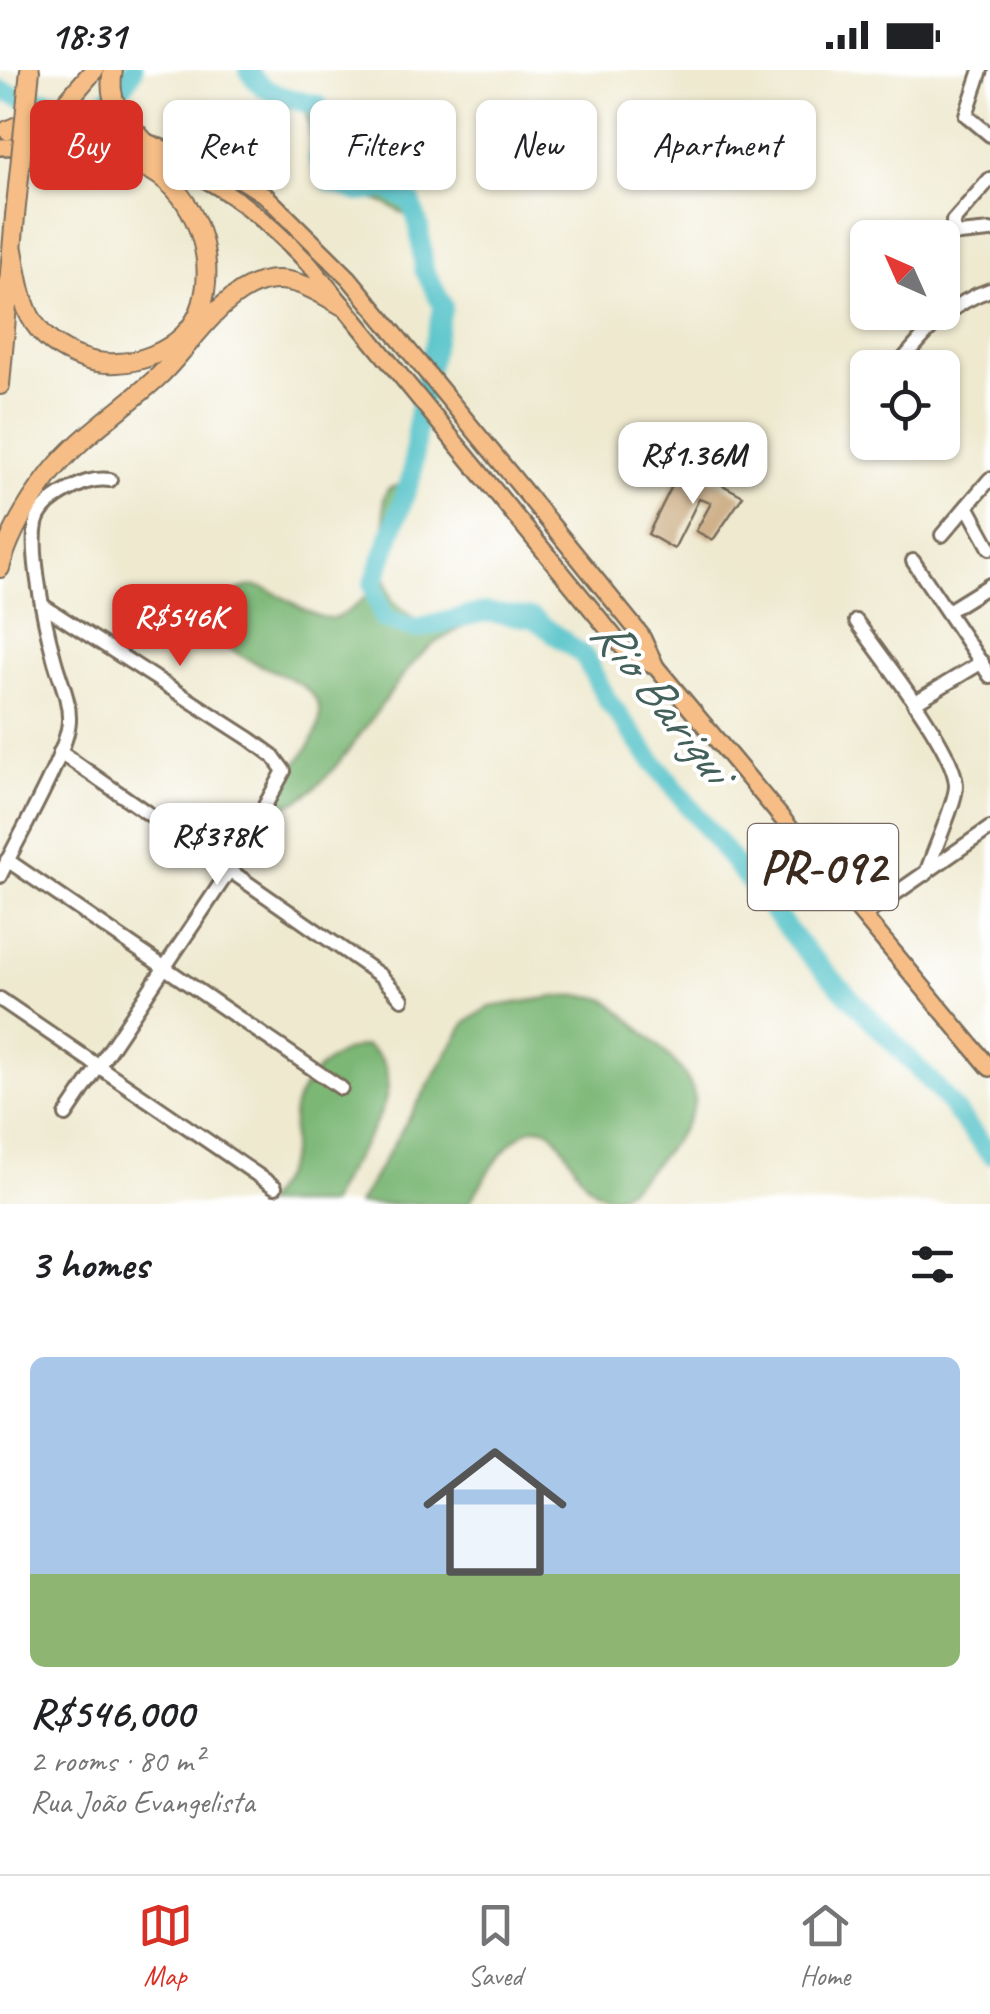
<!DOCTYPE html>
<meta charset="utf-8">
<style>
body{margin:0;font-family:Caveat,sans-serif;background:#f2f2f2;color:#202124;height:100vh;display:flex;flex-direction:column;font-size:38px;white-space:nowrap}
*{box-sizing:border-box;margin:0}
p{font-size:32px;color:#757577}
.icon{flex:none;width:55px;height:55px;fill:none;stroke:currentColor;stroke-width:2;stroke-linecap:round;stroke-linejoin:round}
.map{position:relative;height:1134px;overflow:hidden}
.panel{display:flex;flex-direction:column;background:#fff;flex:1}
.panel>*{flex:none}
.banner{position:absolute;left:30px;top:30px;width:930px;height:90px;display:flex;gap:20px}
.needle{width:65px;rotate:315deg}
.buttons{position:absolute;left:850px;top:150px;display:grid;gap:20px}
.buttons a{display:grid;place-items:center;width:110px;height:110px;border-radius:15px;background:#fff;box-shadow:0 2px 8px #0004;font-size:50px}
.price{position:absolute;translate:-50% -85px;padding:0 22px;border-radius:20px;background:#fff;color:#222;font-size:32px;line-height:65px;filter:drop-shadow(0 2px 5px #0008)}
.price::after{content:'';position:absolute;left:50%;top:60px;width:30px;height:22px;margin-left:-15px;background:inherit;clip-path:polygon(0 0,100% 0,50% 100%)}
.price.on{background:#d93025;color:#fff}
ul{padding:0;list-style:none}
li{display:grid;align-content:center;gap:20px;height:530px;padding:0 30px}
li span{display:grid;place-items:center;height:310px;border-radius:15px;color:#555}
li>.icon{margin-inline-start:auto}
span .icon{width:180px;height:180px;fill:#fffc;stroke-width:1}
li b{font-size:42px}
h2{display:flex;justify-content:space-between;align-items:center;height:120px;padding:0 30px;font-size:42px}
.tag{padding:0 35px;border-radius:15px;background:#fff;box-shadow:0 2px 8px #0004;font-size:35px;line-height:90px}
.tag.on{background:#d93025;color:#fff}
.status{display:flex;justify-content:space-between;align-items:center;height:70px;padding:0 50px;background:#fff;direction:ltr}
.status svg{height:28px;fill:currentColor}
.tab-bar{display:flex;justify-content:space-around;align-items:center;height:140px;border-top:2px solid #e0e0e0;background:#fff;font-size:28px;color:#757577}
.tab-bar a{display:grid;justify-items:center;gap:5px}
.tab-bar .on{color:#d93025}
.map>svg:first-child{display:block}
</style>
<div class="status"><b>18:31</b><svg viewBox="0 0 49 12"><path d="M0 12V9h3v3zM5 12V6h3v6zM10 12V3h3v9zM15 12V0h3v12zM26 1h20v11H26zM47 4h2v5h-2z"/></svg></div>
<div class="map">
<svg width="990" height="1134" viewBox="0 0 990 1134">
<rect width="100%" height="100%" fill="#fff"/>
<filter id="ink" filterUnits="userSpaceOnUse"><feTurbulence type="fractalNoise" baseFrequency=".01" numOctaves="2"/><feDisplacementMap in="SourceGraphic" scale="20" xChannelSelector="R" yChannelSelector="G"/><feConvolveMatrix kernelMatrix="1 2 1 2 8 2 1 2 1" color-interpolation-filters="sRGB"/></filter>
<filter id="wash" filterUnits="userSpaceOnUse"><feTurbulence type="fractalNoise" baseFrequency=".0048" numOctaves="4" result="noise"/><feDisplacementMap in="SourceGraphic" scale="40" xChannelSelector="R" yChannelSelector="G"/><feGaussianBlur stdDeviation="2.25" result="paint"/><feColorMatrix in="noise" values="0 0 0 0 0 0 0 0 0 0 0 0 0 0 0 0 0 1.4 0 .05"/><feComposite in="paint" operator="in"/></filter>
<g filter="url(#wash)">
<rect width="100%" height="100%" fill="#eee9cf"/>
<g fill="#7bb776" stroke="#5b704a" stroke-width="2.5">
<path d="M 302,32 L 318,38 L 321,87 L 331,108 L 391,116 L 410,130 L 418,154 C 404,144 392,135 376,130 C 358,124 330,129 319,109 C 308,88 315,60 302,32 Z"/>
<path d="M 402,414 L 415,416 L 383,498 L 392,531 L 421,554 L 490,537 L 495,538 C 472,555 445,563 423,583 C 382,622 330,731 277,738 L 273,730 C 283,702 320,676 320,645 C 321,592 185,599 225,534 C 254,486 301,552 333,548 C 341,546 353,539 359,533 C 370,523 380,509 383,495 C 389,472 382,449 384,426 L 388,419 Z"/>
<path d="M 561,926 C 576,926 592,924 606,930 C 615,934 672,988 679,997 C 686,1006 696,1021 694,1032 C 691,1058 640,1114 617,1126 C 570,1134 568,1035 525,1062 C 500,1078 485,1110 468,1134 L 358,1134 L 466,952 L 490,937 Z"/>
<path d="M 366,976 C 427,1013 344,1090 330,1134 L 263,1134 C 274,1120 286,1104 290,1087 C 295,1072 291,1055 294,1040 C 302,1008 335,978 366,976 Z"/>
</g>
<g fill="none" stroke-linecap="round" stroke-linejoin="round">
<g stroke="#55c3c9" stroke-width="20">
<path d="M 249,0 C 260,25 293,30 318,35 L 322,51 L 318,87 L 330,112 L 359,122 L 387,119 L 411,131 L 419,157 L 424,199 L 443,236 L 418,345 L 412,405 L 373,515 L 383,549 L 416,559 L 484,542 L 533,548 L 584,586 L 608,631 L 648,685 L 801,876 L 936,1017 L 990,1084"/>
<path d="M 0,20 L 27,29 L 100,36 L 125,14 L 133,0"/>
</g>
</g>
<g id="blocks">
<path fill="#cfb28c" d="M 683,394 L 743,426 L 713,470 L 696,461 L 711,433 L 699,429 L 674,479 L 648,464 Z"/>
</g>
</g>
<g filter="url(#ink)">
<use href="#blocks" fill-opacity="0" stroke="#7a6d5c" stroke-width="2.5"/>
<g fill="none" stroke-linecap="round" stroke-linejoin="round">
<defs>
<g id="minor">
<path d="M 981,0 L 966,45 L 990,65"/>
<path d="M 990,109 L 953,151 L 953,159 L 959,164 L 990,161"/>
<path d="M 896,298 C 923,266 949,233 990,220"/>
<path d="M 866,335 L 868,333"/>
<path d="M 967,436 L 990,478"/>
<path d="M 942,465 L 990,409"/>
<path d="M 913,491 L 990,606"/>
<path d="M 42,535 L 250,669 L 273,686 L 284,701 L 229,801 L 66,1045"/>
<path d="M 948,541 L 990,515"/>
<path d="M 856,551 C 879,584 956,680 956,716 C 956,732 932,784 926,804"/>
<path d="M 914,633 L 982,592"/>
<path d="M 60,682 L 381,906 L 402,929"/>
<path d="M 7,790 L 341,1018"/>
<path d="M 0,806 C 16,771 68,683 69,651 C 70,627 58,607 53,584 C 45,554 30,484 36,454 C 39,439 54,428 67,421 C 82,413 93,408 110,410"/>
<path d="M 863,846 L 990,758"/>
<path d="M 0,929 L 275,1117"/>
</g>
<g id="major">
<path d="M 13,60 L 61,60 L 144,71 L 236,107 L 266,126 L 349,208 L 511,405 L 641,565 L 656,597 L 990,998"/>
<path d="M 0,77 L 81,75"/>
<path d="M 104,77 C 189,85 254,136 310,195 L 625,580 L 656,597"/>
</g>
<g id="highway">
<path d="M 113,0 C 106,33 123,48 144,71"/>
<path d="M 27,29 L 30,0"/>
<path d="M 8,60 L 63,36 L 94,0"/>
<path d="M 13,180 C 17,201 20,226 30,246 C 41,267 61,281 82,288 C 125,304 188,282 202,235 C 216,187 196,126 152,101 C 129,88 97,83 72,74"/>
<path d="M 0,315 L 15,146"/>
<path d="M 0,498 C 9,464 29,431 51,403 C 81,365 125,338 160,305 C 191,275 219,225 262,212 C 291,204 317,221 341,235"/>
</g>
</defs>
<use href="#minor" stroke="#7a6d5c" stroke-width="18"/>
<use href="#major" stroke="#7a6d5c" stroke-width="20"/>
<use href="#highway" stroke="#7a6d5c" stroke-width="22"/>
<use href="#minor" stroke="#fff" stroke-width="12"/>
<use href="#major" stroke="#f6be86" stroke-width="15"/>
<use href="#highway" stroke="#f6be86" stroke-width="18"/>
<defs>
<path id="highway-bridge" d="M 15,146 L 27,29"/>
</defs>
<use href="#highway-bridge" stroke="#7a6d5c" stroke-width="22" stroke-linecap="butt"/>
<use href="#highway-bridge" stroke="#f6be86" stroke-width="18"/>
</g>
</g>
<g text-anchor="middle" dominant-baseline="central" stroke-width="8" stroke-linejoin="round" paint-order="stroke">
<rect fill="#fff" stroke="#766a62" stroke-width="2.5" x="748" y="754" width="150" height="86" rx="8"/>
<g font-size="48" font-weight="bold" fill="#3b2a1e">
<text x="823" y="797">PR-092</text>
</g>
<g font-size="52" font-style="italic" fill="#44605a" stroke="#fff">
<text transform="translate(662 629) rotate(52)">Rio Barigui</text>
</g>
</g>
</svg>
<div class="buttons">
<a><svg class="needle" viewBox="-14 -14 28 28"><path d="M0-13l5 13h-10z" fill="#e53935"/><path d="M0 13l5-13h-10z" fill="#757577"/></svg></a>
<a><svg class="icon" aria-label="locate" viewBox="0 0 24 24"><circle cx="12" cy="12" r="6"/><path d="M12 2v4M12 18v4M2 12h4M18 12h4"/></svg></a>
</div>
<b class="price" style="left:693px;top:437px">R$1.36M</b>
<b class="price on" style="left:180px;top:599px">R$546K</b>
<b class="price" style="left:217px;top:818px">R$378K</b>
<div class="banner">
<a class="tag on">Buy</a>
<a class="tag">Rent</a>
<a class="tag">Filters</a>
<a class="tag">New</a>
<a class="tag">Apartment</a>
</div>
</div>
<section class="panel">
<h2>3 homes<svg class="icon" aria-label="filters" viewBox="0 0 24 24"><path d="M4 7h16M4 17h16"/><circle cx="9" cy="7" r="2"/><circle cx="15" cy="17" r="2"/></svg></h2>
<ul>
<li><span style="background:linear-gradient(#a9c7e8 70%,#8fb573 0)"><svg class="icon" aria-label="home" viewBox="0 0 24 24"><path d="M3 11l9-7 9 7M6 9v11h12V9"/></svg></span><div><b>R$546,000</b><p>2 rooms · 80 m²</p><p>Rua João Evangelista</p></div></li>
</ul>
</section>
<nav class="tab-bar">
<a class="on"><svg class="icon" aria-label="map" viewBox="0 0 24 24"><path d="M3 6l6-2 6 2 6-2v14l-6 2-6-2-6 2zM9 4v14M15 6v14"/></svg>Map</a>
<a><svg class="icon" aria-label="saved" viewBox="0 0 24 24"><path d="M7 4h10v16l-5-4-5 4z"/></svg>Saved</a>
<a><svg class="icon" aria-label="home" viewBox="0 0 24 24"><path d="M3 11l9-7 9 7M6 9v11h12V9"/></svg>Home</a>
</nav>
